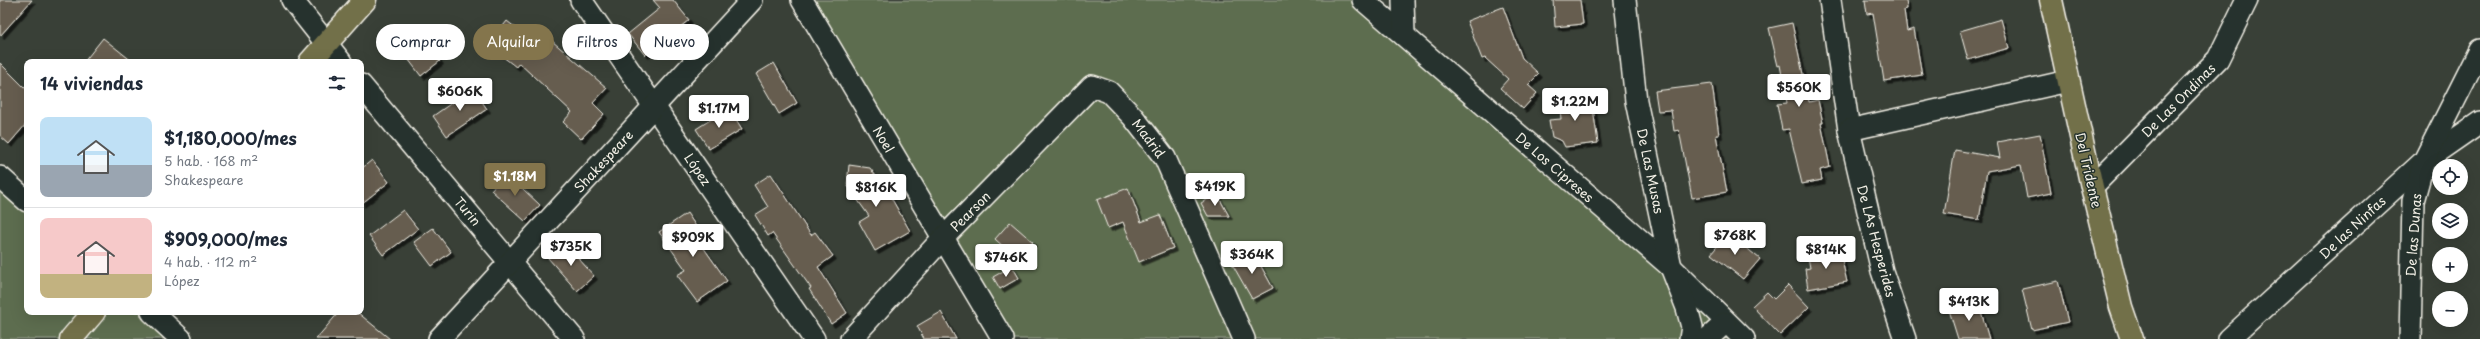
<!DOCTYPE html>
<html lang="es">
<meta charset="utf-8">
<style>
body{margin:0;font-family:"Playpen Sans",sans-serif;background:#f6f6f7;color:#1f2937;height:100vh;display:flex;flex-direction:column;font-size:15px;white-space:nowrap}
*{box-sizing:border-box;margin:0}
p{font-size:13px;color:#747a83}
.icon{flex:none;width:22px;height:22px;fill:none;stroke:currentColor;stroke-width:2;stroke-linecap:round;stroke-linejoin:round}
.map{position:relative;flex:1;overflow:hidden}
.drawer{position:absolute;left:24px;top:59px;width:340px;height:256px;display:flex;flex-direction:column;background:#fff;border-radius:8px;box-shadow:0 4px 16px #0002}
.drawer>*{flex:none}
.guide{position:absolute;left:376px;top:24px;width:380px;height:36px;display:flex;gap:8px}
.tools{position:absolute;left:2432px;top:159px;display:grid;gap:8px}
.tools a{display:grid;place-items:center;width:36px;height:36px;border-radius:50%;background:#fff;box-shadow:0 4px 16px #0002;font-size:20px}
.price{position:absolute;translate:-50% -34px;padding:0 9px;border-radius:4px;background:#fff;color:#222;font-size:13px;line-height:26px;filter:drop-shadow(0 1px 2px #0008)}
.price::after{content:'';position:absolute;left:50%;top:24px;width:12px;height:9px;margin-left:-6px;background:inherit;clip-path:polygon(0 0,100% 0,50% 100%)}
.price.active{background:#84754c;color:#fff}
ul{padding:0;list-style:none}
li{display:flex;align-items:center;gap:12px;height:100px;padding:0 16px}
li+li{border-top:1px solid #e0e1e3}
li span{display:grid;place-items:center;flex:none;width:112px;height:80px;border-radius:8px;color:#555}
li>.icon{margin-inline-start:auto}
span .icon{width:48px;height:48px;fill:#fffc;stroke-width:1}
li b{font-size:17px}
h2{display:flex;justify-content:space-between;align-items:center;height:48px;padding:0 16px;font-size:17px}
.chip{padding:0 14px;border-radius:18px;background:#fff;box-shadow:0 4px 16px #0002;font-size:14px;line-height:36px}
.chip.active{background:#84754c;color:#fff}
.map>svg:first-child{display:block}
</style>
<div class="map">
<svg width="2480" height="339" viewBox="0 0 2480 339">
<defs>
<filter id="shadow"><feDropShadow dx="3.5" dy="3.5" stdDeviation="0" flood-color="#0009"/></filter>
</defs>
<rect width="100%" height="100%" fill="#394037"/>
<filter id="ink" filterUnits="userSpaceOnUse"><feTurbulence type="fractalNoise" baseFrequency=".025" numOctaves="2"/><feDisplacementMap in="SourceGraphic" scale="8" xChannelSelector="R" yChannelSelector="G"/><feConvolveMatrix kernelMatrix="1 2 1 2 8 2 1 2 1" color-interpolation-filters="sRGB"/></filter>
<g filter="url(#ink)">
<g fill="#5d6d4f" stroke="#a8af9c">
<path d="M 797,0 L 1361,0 L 1748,339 L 1003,339 Z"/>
<path d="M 0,176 L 27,200 L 27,312 L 153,312 L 183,339 L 0,339 Z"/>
</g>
<g fill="#665d4f" stroke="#f4f1e8" filter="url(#shadow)">
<path d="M 0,0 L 32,0 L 0,36 Z"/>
<path d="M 653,0 L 673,0 L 689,20 L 645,55 L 628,34 L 660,8 Z"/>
<path d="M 1553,0 L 1580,0 L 1583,24 L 1555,27 Z"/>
<path d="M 1865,0 L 1906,0 L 1907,9 L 1904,10 L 1907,31 L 1914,29 L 1922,75 L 1884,81 L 1873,13 L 1867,14 Z"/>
<path d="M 1503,7 L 1522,58 L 1539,74 L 1528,85 L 1537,93 L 1523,109 L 1500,88 L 1508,79 L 1485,58 L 1482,59 L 1467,21 Z"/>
<path d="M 2001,19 L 2009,48 L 1968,60 L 1960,31 Z"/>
<path d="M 507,21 L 544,50 L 552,41 L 607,88 L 593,103 L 604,114 L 581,139 L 563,122 L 572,112 L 519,63 L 516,67 L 488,45 Z"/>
<path d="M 1792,23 L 1809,102 L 1818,100 L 1823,123 L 1821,123 L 1830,167 L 1820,170 L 1822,180 L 1802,184 L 1789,129 L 1782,130 L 1777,104 L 1787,103 L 1780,65 L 1778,66 L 1769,28 Z"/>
<path d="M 418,32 L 440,61 L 421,76 L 399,47 Z"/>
<path d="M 103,38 L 133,62 L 84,62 Z"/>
<path d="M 0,63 L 27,90 L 27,123 L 9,144 L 0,136 Z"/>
<path d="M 774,63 L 797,103 L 779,114 L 756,74 Z"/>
<path d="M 1712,84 L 1719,135 L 1716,135 L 1727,192 L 1692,198 L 1679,130 L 1674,131 L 1671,110 L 1658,111 L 1655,91 Z"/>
<path d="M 473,88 L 487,109 L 447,136 L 433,116 Z"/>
<path d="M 1591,95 L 1598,143 L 1565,147 L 1562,141 L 1552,137 L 1549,120 L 1561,119 L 1559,99 Z"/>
<path d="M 729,108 L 742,129 L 709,149 L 696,129 Z"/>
<path d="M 2040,134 L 2051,193 L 2027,198 L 2021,165 L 1987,171 L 1979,220 L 1944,214 L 1955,150 L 2000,158 L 1997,142 Z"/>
<path d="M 372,160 L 389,182 L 361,204 L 361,169 Z"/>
<path d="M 849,165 L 870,168 L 889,194 L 910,231 L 875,251 L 859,222 L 869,216 L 847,185 Z"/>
<path d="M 506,173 L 540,205 L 525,221 L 491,190 Z"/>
<path d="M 771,174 L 811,235 L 815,232 L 833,256 L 818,267 L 847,313 L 831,324 L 809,289 L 811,288 L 772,233 L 768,236 L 755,215 L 768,207 L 754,185 Z"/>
<path d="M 1128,188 L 1141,222 L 1160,215 L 1173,248 L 1139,262 L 1123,222 L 1108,228 L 1097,200 Z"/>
<path d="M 1217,194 L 1229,216 L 1208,216 L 1201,203 Z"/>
<path d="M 403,210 L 418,229 L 383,255 L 369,236 Z"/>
<path d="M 687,213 L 706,241 L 701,244 L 727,281 L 697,302 L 677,275 L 686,270 L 659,232 Z"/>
<path d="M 1010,222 L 1033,242 L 1017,259 L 995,239 Z"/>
<path d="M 433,228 L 451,252 L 432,266 L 414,242 Z"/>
<path d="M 1728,233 L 1760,259 L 1743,279 L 1711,254 Z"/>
<path d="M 565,243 L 594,276 L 577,291 L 548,258 Z"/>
<path d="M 1252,250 L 1273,288 L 1252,299 L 1231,262 Z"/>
<path d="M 1840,251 L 1847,282 L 1808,289 L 1805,269 L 1810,268 L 1808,257 Z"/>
<path d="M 1012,266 L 1019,278 L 1000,289 L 993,277 Z"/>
<path d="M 2058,281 L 2068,322 L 2032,330 L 2022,289 Z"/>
<path d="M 1788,285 L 1809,307 L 1780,335 L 1752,306 L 1767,292 L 1774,299 Z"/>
<path d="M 1978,301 L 1989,339 L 1958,339 L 1949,310 Z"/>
<path d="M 339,312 L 357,312 L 390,339 L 316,339 Z"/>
<path d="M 941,312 L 956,339 L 924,339 L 917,326 Z"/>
</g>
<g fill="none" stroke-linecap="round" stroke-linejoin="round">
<defs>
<g id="minor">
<path d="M 292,0 L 341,62"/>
<path d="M 581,0 L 814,339"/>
<path d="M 802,0 L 1003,339"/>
<path d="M 1363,0 L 1671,267 L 1744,339"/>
<path d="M 1403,0 L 1404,35"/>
<path d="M 1625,0 L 1636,101 L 1671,267 L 1687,308 L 1692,327 L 1690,339"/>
<path d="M 1830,0 L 1849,130 L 1882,271 L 1905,339"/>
<path d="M 361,85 L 574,339"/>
<path d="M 1849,130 L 2068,81"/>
<path d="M 0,177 L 27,201"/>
<path d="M 2092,187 L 2218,59 L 2247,0"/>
<path d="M 152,312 L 181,339"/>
<path d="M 439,339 L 752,0"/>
<path d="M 851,339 L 943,238 L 1092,86 L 1109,92 L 1133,117 L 1165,158 L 1244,339"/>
<path d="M 1707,339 L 1725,323"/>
<path d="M 2229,339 L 2424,161 L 2480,122"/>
<path d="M 2410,339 L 2413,201 L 2424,161 L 2480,50"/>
</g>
<g id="major">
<path d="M 2051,0 L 2092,187 L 2121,307 L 2132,339"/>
<path d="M 310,62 L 365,0"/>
<path d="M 71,339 L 94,312"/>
</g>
</defs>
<use href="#minor" stroke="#f4f1e8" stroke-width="24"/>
<use href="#major" stroke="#f4f1e8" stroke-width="25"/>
<use href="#minor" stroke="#26332d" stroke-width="21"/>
<use href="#major" stroke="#726f4a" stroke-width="22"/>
</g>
</g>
<g text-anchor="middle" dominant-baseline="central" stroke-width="3" stroke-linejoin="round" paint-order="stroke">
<g font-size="13" fill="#f4f1e8" stroke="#26332d">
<text transform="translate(2178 100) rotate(-45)">De Las Ondinas</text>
<text transform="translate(1149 138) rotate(53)">Madrid</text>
<text transform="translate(884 139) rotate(59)">Noel</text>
<text transform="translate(603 161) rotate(-47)">Shakespeare</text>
<text transform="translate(1555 167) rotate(41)">De Los Cipreses</text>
<text transform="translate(698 169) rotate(56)">López</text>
<text transform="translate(2089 170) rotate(77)">Del Tridente</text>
<text transform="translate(1651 171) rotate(78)">De Las Musas</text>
<text transform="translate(468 211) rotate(50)">Turin</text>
<text transform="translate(970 211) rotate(-45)">Pearson</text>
<text transform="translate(2352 227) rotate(-43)">De las Ninfas</text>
<text transform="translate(2413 235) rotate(-86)">De las Dunas</text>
<text transform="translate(1877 241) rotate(75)">De LAs Hesperides</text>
</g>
</g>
</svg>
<div class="tools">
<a><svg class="icon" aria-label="locate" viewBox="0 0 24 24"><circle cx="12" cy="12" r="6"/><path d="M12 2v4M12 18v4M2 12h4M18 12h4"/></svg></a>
<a><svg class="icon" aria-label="layers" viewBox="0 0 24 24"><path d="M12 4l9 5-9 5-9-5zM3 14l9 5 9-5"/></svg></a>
<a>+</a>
<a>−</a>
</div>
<b class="price" style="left:1799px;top:108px">$560K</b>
<b class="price" style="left:460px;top:112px">$606K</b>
<b class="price" style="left:1575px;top:122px">$1.22M</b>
<b class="price" style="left:719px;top:129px">$1.17M</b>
<b class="price active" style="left:515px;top:197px">$1.18M</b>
<b class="price" style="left:1215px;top:207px">$419K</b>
<b class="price" style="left:876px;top:208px">$816K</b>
<b class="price" style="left:1735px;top:256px">$768K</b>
<b class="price" style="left:693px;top:258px">$909K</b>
<b class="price" style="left:571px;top:267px">$735K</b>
<b class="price" style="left:1826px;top:270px">$814K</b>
<b class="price" style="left:1252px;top:275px">$364K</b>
<b class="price" style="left:1006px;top:278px">$746K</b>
<b class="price" style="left:1969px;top:322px">$413K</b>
<div class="guide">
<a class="chip">Comprar</a>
<a class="chip active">Alquilar</a>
<a class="chip">Filtros</a>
<a class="chip">Nuevo</a>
</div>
<section class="drawer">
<h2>14 viviendas<svg class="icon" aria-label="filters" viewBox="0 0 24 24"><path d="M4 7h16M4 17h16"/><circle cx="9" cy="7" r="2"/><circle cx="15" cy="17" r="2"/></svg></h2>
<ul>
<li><span style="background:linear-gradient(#bfe0f5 60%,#9aa5b1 0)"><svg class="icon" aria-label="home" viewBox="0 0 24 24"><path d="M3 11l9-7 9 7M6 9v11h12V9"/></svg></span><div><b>$1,180,000/mes</b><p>5 hab. · 168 m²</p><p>Shakespeare</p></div></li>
<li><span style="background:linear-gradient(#f6c9c9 70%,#c2b280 0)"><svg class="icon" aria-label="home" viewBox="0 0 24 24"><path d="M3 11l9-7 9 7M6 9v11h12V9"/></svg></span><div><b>$909,000/mes</b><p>4 hab. · 112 m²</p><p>López</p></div></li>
</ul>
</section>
</div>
